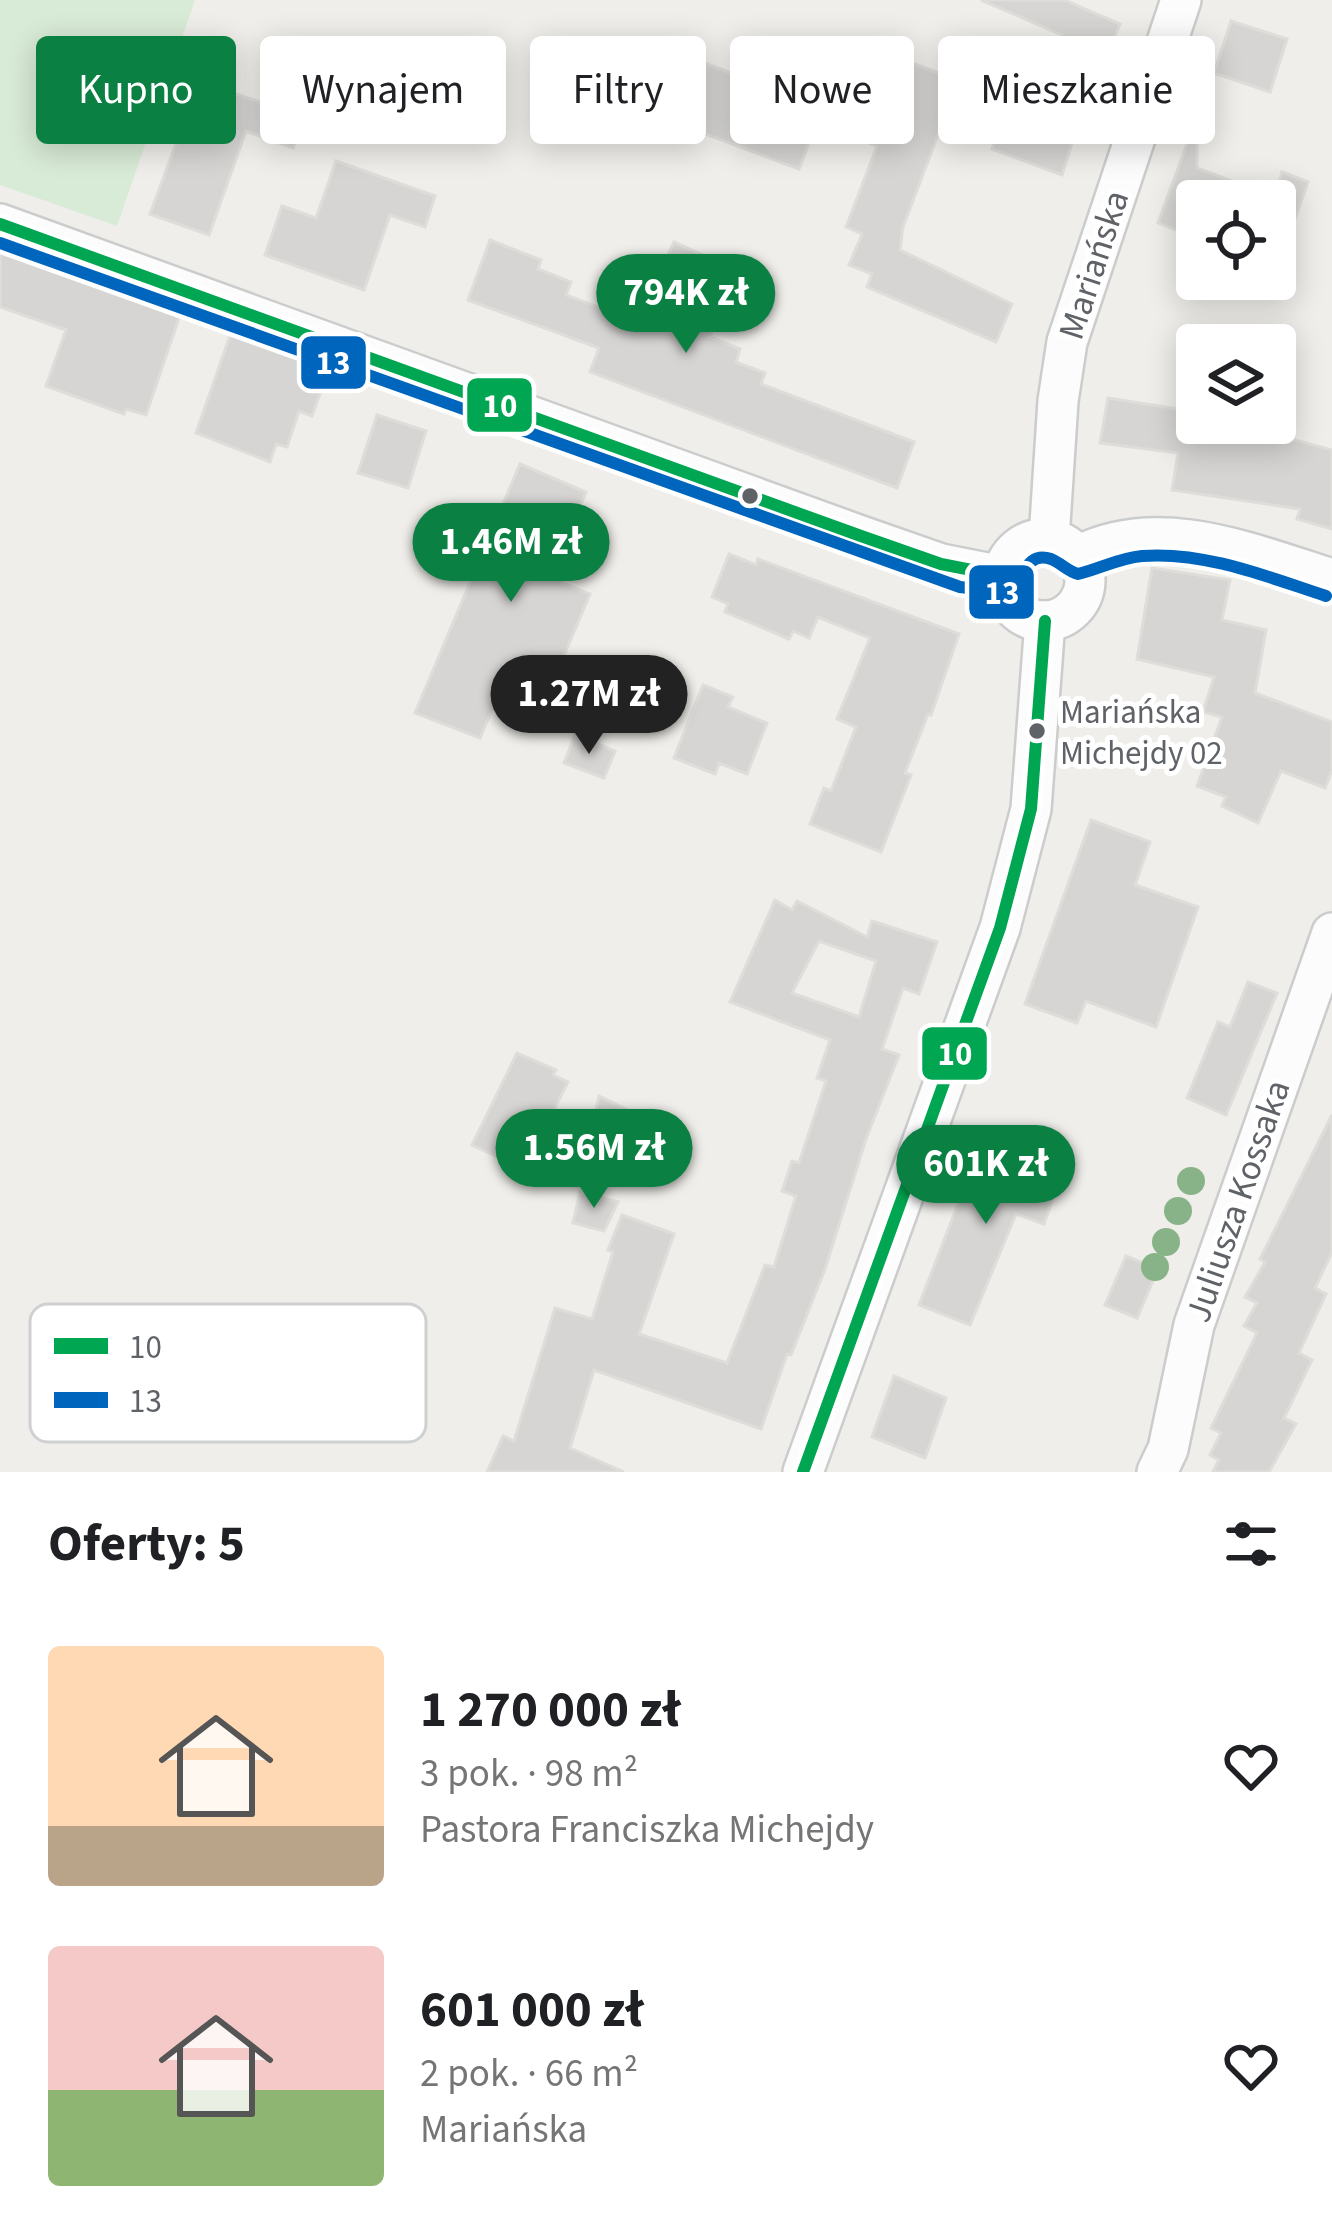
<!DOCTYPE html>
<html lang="pl">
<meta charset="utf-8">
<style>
body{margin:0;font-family:"Source Sans 3",sans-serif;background:#f2f2f2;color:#202124;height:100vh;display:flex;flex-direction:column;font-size:45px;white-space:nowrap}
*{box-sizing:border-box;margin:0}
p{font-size:39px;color:#757577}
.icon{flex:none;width:66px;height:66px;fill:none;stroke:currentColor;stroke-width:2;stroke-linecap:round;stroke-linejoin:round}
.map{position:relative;height:1472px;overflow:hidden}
.side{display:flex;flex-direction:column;background:#fff;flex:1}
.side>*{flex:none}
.top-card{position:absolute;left:36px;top:36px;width:1260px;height:108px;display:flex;gap:24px}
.fabs{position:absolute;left:1176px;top:180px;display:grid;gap:24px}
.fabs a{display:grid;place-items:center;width:120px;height:120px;border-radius:12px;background:#fff;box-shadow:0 6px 30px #0003;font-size:60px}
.price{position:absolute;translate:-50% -102px;padding:0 27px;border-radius:42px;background:#0b8043;color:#fff;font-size:39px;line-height:78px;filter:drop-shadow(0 3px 6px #0008)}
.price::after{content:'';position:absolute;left:50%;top:72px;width:36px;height:27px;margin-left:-18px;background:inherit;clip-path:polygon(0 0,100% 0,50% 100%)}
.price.active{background:#222;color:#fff}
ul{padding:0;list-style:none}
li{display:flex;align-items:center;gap:36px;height:300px;padding:0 48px}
li span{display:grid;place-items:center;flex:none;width:336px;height:240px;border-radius:12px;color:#555}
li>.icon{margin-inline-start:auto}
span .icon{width:144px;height:144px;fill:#fffc;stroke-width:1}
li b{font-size:51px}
h2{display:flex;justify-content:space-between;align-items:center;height:144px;padding:0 48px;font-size:51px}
.chip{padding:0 42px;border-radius:12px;background:#fff;box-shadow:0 6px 30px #0003;font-size:42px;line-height:108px}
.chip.active{background:#0b8043;color:#fff}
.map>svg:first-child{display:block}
</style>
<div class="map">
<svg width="1332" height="1472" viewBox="0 0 1332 1472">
<rect width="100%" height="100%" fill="#efeeea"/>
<path fill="#d8ebd6" d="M 0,0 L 195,0 L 117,226 L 0,185 Z"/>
<g fill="#d6d5d3" stroke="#deddd9" stroke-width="3" fill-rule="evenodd">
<path d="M 981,0 L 1064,0 L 1120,24 L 1078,124 L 1062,175 L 992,149 L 995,140 L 944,119 L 903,227 L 900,250 L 1012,304 L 996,342 L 867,287 L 872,274 L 849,265 L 862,234 L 846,227 L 877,146 L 841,132 L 865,70 L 882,76 L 890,55 L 1031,107 L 1062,35 Z"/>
<path d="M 1231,21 L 1287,39 L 1270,92 L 1214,73 Z"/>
<path d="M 185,47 L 219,59 L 210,85 L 304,117 L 293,148 L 246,131 L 209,235 L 150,214 L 196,89 L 173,81 Z"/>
<path d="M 697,60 L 822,108 L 799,169 L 674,122 Z"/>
<path d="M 1194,125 L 1197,126 L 1197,168 L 1275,197 L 1282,172 L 1308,182 L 1279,264 L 1275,264 L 1275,201 L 1197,201 L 1197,238 L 1158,223 Z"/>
<path d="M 336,161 L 435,196 L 425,227 L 390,215 L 364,290 L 265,255 L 282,206 L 316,218 Z"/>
<path d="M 490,240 L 541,260 L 538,269 L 571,282 L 566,295 L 637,322 L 674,242 L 731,268 L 725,280 L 730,282 L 710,337 L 740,349 L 736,362 L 765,373 L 761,384 L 914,442 L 897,488 L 590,372 L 599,348 L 468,300 Z"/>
<path d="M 0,250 L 180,315 L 146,415 L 126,409 L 124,414 L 46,386 L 66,330 L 0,307 Z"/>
<path d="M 231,333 L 329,369 L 312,416 L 299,411 L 287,447 L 276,444 L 270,462 L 196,433 Z"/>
<path d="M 1108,398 L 1197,412 L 1197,423 L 1293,423 L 1291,439 L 1332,450 L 1332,529 L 1297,519 L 1300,509 L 1172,490 L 1178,453 L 1100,443 Z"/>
<path d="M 377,415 L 426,431 L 408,488 L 358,473 Z"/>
<path d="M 520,464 L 586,492 L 570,529 L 582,534 L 562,583 L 590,594 L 551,686 L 510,668 L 480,738 L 415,713 Z"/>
<path d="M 729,554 L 756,565 L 758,559 L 959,634 L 931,715 L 928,714 L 905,773 L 911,775 L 881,852 L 810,824 L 824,788 L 831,791 L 856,727 L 837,719 L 870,638 L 818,617 L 809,638 L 793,631 L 789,639 L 725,612 L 728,604 L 712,597 Z"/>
<path d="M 1152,568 L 1230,580 L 1222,620 L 1266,630 L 1255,693 L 1332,722 L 1332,770 L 1325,788 L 1281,771 L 1258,823 L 1222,806 L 1226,797 L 1197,786 L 1222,717 L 1203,712 L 1214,677 L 1137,659 Z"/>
<path d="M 703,685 L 733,697 L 728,707 L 767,723 L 747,774 L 719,763 L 715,774 L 674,758 Z"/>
<path d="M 575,735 L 615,751 L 604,778 L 564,763 Z"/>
<path d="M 1091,820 L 1150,842 L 1135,885 L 1198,907 L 1156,1027 L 1086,1001 L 1077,1023 L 1025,1004 Z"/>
<path d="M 775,900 L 792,910 L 797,901 L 867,937 L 872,921 L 937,942 L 919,994 L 903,988 L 882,1049 L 899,1055 L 866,1139 L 825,1269 L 791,1355 L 787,1354 L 761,1429 L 594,1370 L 570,1448 L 624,1472 L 487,1472 L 503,1436 L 514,1441 L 555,1308 L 592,1319 L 613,1252 L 608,1250 L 622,1215 L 674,1234 L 639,1334 L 727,1363 L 765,1265 L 774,1267 L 796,1196 L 782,1191 L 792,1161 L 799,1163 L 826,1081 L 817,1078 L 830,1040 L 730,1002 ZM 819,941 L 876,961 L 859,1017 L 792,993 Z"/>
<path d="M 1248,982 L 1277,993 L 1226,1115 L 1187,1098 L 1218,1022 L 1230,1027 Z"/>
<path d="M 517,1053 L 556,1070 L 553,1075 L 568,1082 L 524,1169 L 472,1145 Z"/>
<path d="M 599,1096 L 655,1123 L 637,1163 L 590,1140 Z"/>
<path d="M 1332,1115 L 1332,1252 L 1315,1288 L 1326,1294 L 1299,1353 L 1312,1360 L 1284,1418 L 1296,1424 L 1269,1472 L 1213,1472 L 1219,1460 L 1210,1455 L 1221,1433 L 1211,1428 L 1257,1333 L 1244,1326 L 1257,1303 L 1245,1297 L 1265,1262 L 1260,1259 Z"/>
<path d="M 982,1142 L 1062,1171 L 1044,1224 L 1016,1214 L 970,1325 L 919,1305 Z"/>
<path d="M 580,1192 L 618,1202 L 604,1231 L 573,1223 Z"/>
<path d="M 1126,1256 L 1158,1269 L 1137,1318 L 1105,1305 Z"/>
<path d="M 894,1376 L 946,1398 L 925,1458 L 872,1437 Z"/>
</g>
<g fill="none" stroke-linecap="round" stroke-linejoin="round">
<defs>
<g id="minor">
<path d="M 0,224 L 861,536 L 941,564 L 1002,576"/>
<circle cx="1044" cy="580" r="41"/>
<path d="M 1049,539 L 1058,401 L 1067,342 L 1181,0"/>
<path d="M 1078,556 C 1158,514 1252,554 1332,579"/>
<path d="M 803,1472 L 1000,928 L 1031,809 L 1045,621"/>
<path d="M 1157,1472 L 1168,1449 L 1194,1325 L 1332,933"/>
</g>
</defs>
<use href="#minor" stroke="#cbcccc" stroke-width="44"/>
<use href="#minor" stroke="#fdfcfc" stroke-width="39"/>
<defs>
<g id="bus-1">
<path d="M 0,224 L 861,536 L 941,564 L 1002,576"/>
<path d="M 803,1472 L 1000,928 L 1031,809 L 1045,621"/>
</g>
<path id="bus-2" d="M 0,243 L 960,587 L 1008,593 C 1023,582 1025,550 1051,559 C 1061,563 1067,571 1078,574 C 1099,569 1119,558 1142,556 C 1204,551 1268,577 1326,596"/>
</defs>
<use href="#bus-1" stroke="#fff" stroke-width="21"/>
<use href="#bus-2" stroke="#fff" stroke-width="21"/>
<use href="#bus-1" stroke="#00a651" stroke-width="12"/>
<use href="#bus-2" stroke="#0065bd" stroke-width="12"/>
</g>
<g fill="#88b388">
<circle cx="1191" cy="1181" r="14"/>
<circle cx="1178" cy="1211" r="14"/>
<circle cx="1166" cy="1242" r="14"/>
<circle cx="1155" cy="1267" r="14"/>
</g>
<g fill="#5f6368" stroke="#fff" stroke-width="4.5">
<circle cx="750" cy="496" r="10"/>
<circle cx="1037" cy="731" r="10"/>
</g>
<g text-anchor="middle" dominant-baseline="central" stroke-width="10" stroke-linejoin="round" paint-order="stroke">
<g font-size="33" fill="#5f6368" stroke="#fff" text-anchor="start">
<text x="1060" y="712">Mariańska<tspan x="1060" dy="41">Michejdy 02</tspan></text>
</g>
<g font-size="36" fill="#5f6368" stroke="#fff">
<text transform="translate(1094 265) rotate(-72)">Mariańska</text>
<text transform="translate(1238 1201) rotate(-71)">Juliusza Kossaka</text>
</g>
</g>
<rect x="30" y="1304" width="396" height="138" rx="18" fill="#fff" stroke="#cfd0d2" stroke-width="3"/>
<rect x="54" y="1338" width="54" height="16" fill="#00a651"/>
<rect x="54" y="1392" width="54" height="16" fill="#0065bd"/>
<g font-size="33" fill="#5f6368">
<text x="129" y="1358">10</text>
<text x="129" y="1412">13</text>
</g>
<g stroke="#fff" stroke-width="4.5">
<rect x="299" y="334" width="69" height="57" rx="12" fill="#0065bd"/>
<rect x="465" y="376" width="69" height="58" rx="12" fill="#00a651"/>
<rect x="967" y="563" width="69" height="58" rx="12" fill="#0065bd"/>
<rect x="920" y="1025" width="69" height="57" rx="12" fill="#00a651"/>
</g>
<g font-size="33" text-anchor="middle" font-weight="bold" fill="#fff">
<text x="333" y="374">13</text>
<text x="500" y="417">10</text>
<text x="1002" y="604">13</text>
<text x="955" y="1065">10</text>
</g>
</svg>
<div class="fabs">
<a><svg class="icon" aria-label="locate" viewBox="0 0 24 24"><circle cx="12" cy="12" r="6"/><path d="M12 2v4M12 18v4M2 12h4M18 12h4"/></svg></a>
<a><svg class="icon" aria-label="layers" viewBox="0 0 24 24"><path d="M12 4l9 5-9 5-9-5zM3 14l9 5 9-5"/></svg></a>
</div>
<b class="price" style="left:686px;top:356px">794K zł</b>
<b class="price" style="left:511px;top:605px">1.46M zł</b>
<b class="price active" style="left:589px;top:757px">1.27M zł</b>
<b class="price" style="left:594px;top:1211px">1.56M zł</b>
<b class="price" style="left:986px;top:1227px">601K zł</b>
<div class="top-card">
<a class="chip active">Kupno</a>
<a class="chip">Wynajem</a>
<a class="chip">Filtry</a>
<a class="chip">Nowe</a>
<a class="chip">Mieszkanie</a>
</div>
</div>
<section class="side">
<h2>Oferty: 5<svg class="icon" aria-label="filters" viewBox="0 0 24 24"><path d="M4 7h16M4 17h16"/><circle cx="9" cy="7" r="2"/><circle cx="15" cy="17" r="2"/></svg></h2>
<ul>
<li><span style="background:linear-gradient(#ffd9b3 75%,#b9a48a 0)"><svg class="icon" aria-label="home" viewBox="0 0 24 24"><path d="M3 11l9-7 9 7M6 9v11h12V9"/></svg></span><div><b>1 270 000 zł</b><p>3 pok. · 98 m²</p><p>Pastora Franciszka Michejdy</p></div><svg class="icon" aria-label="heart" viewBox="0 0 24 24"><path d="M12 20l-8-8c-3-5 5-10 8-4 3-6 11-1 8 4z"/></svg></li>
<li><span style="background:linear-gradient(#f6c9c9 60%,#8fb573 0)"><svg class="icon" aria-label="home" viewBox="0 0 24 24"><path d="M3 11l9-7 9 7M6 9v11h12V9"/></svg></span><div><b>601 000 zł</b><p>2 pok. · 66 m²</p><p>Mariańska</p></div><svg class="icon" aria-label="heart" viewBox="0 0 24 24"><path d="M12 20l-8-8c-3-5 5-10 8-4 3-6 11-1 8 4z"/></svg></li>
</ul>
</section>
